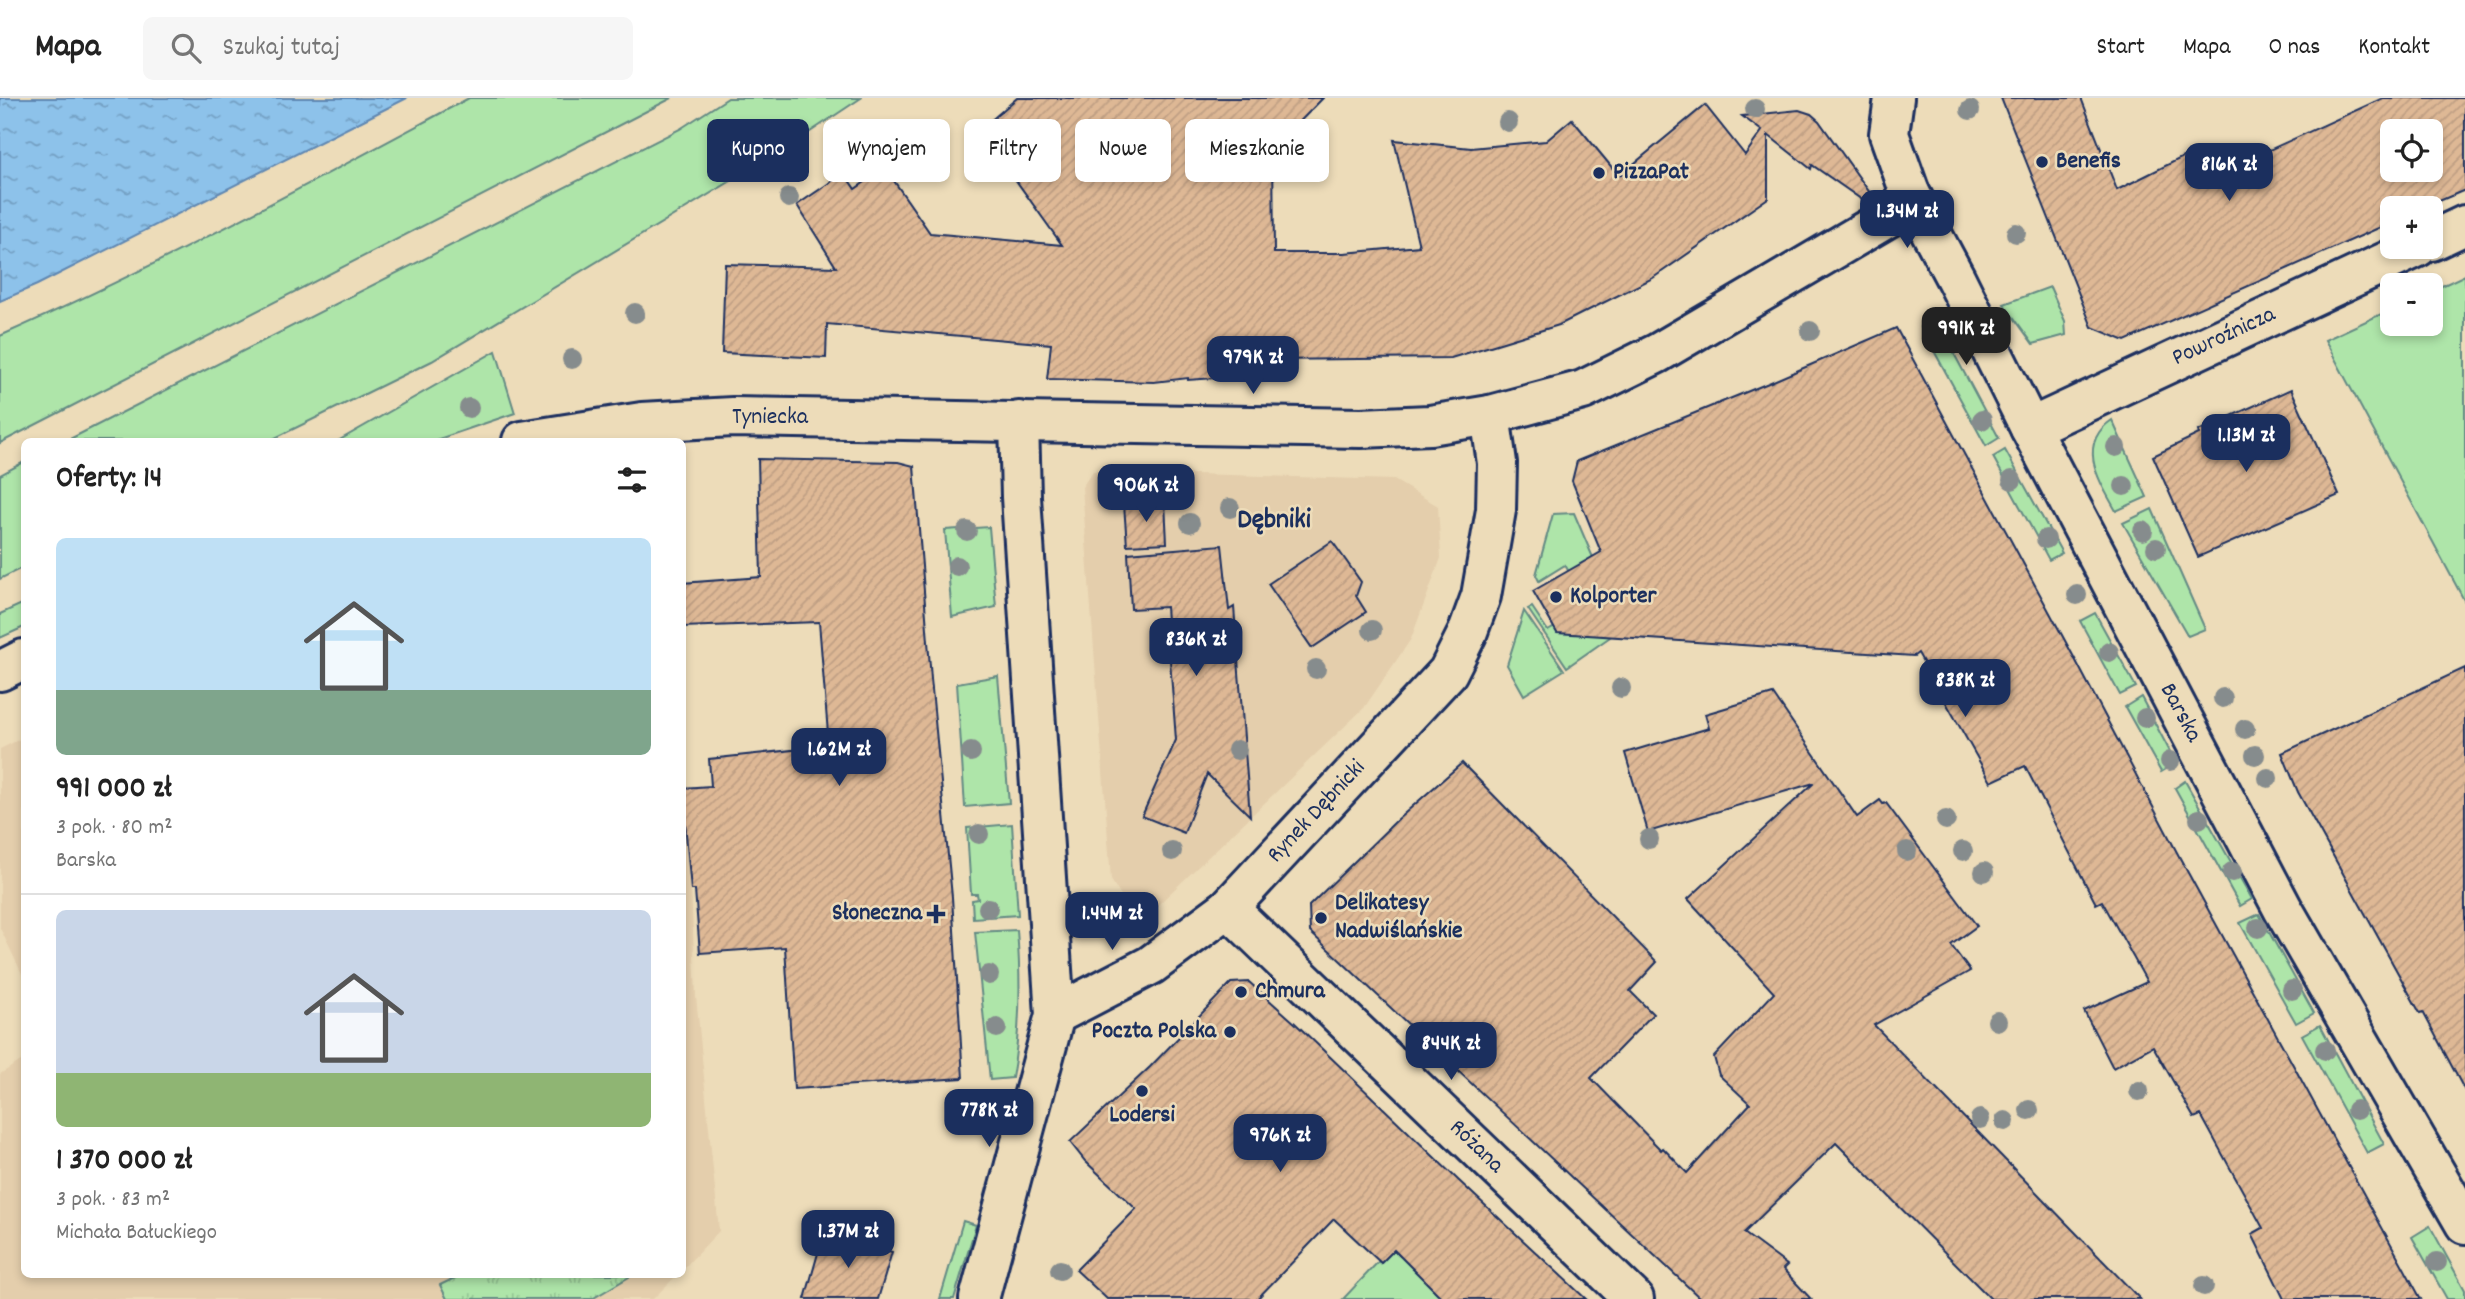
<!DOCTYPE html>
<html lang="pl">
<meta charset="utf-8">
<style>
body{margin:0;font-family:Dekko,sans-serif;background:#f6f6f6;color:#222;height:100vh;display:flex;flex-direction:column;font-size:26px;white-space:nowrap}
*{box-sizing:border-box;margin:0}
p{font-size:23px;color:#767676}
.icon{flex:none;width:38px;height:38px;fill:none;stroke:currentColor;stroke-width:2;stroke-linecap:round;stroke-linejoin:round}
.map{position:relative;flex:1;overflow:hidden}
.drawer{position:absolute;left:21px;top:340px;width:665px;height:840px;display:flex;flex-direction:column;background:#fff;border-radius:10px;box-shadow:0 4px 10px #0003}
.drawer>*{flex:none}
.guide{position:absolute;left:707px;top:21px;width:665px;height:63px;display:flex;gap:14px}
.controls{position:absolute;left:2380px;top:21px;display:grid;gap:14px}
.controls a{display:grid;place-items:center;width:63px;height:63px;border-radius:10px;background:#fff;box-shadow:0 4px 10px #0003;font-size:35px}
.price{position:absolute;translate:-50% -60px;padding:0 16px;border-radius:14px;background:#1b2f5e;color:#fff;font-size:23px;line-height:46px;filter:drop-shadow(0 2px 4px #0008)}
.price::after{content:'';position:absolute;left:50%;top:42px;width:21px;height:16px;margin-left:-10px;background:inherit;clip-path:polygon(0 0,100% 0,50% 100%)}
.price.active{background:#222;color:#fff}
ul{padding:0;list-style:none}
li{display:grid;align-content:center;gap:14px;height:371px;padding:0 35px}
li+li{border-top:2px solid #e0e0e0}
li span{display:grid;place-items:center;height:217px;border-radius:10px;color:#555}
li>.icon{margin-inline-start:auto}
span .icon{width:126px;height:126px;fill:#fffc;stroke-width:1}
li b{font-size:30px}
h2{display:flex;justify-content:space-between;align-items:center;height:84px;padding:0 35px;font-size:30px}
.pill{padding:0 24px;border-radius:10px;background:#fff;box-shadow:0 4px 10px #0003;font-size:24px;line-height:63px}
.pill.active{background:#1b2f5e;color:#fff}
header{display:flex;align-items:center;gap:42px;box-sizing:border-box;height:98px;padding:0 35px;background:#fff;border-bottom:2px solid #e0e0e0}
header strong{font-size:33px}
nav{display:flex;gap:38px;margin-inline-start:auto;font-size:24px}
.search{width:490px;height:63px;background:#f6f6f6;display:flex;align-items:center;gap:18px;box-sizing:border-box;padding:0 24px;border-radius:10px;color:#767676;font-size:26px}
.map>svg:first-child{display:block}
</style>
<header>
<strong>Mapa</strong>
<div class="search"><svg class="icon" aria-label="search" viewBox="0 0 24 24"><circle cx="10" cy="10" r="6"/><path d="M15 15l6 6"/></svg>Szukaj tutaj</div>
<nav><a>Start</a><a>Mapa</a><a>O nas</a><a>Kontakt</a></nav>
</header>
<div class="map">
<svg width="2465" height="1201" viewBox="0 0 2465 1201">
<defs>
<pattern id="park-tufts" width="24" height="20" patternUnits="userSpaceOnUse" patternTransform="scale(1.75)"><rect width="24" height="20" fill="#aee5a9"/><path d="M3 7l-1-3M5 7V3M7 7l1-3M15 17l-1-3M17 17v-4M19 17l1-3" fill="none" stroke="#95c594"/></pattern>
<pattern id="water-ripples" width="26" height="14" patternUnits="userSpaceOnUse" patternTransform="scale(1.75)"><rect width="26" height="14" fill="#8dc2ea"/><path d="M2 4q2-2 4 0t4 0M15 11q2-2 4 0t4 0" fill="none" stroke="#729ec1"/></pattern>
<pattern id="building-hatch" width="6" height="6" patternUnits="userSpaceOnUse" patternTransform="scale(1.75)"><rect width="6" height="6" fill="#deb895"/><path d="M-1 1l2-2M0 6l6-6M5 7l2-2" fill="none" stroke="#be9e83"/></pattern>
</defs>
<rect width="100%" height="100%" fill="#eddcb9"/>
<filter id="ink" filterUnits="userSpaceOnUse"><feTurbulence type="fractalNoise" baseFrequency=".0143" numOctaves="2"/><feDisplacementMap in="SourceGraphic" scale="14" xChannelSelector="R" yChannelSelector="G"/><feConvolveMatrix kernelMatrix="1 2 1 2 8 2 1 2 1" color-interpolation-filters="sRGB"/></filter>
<g filter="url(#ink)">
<g fill="#e4ceac">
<path d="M 1093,373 L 1394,382 L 1438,408 L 1441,460 L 1411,541 L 1364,610 L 1138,826 L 1111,782 L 1082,389 Z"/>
<path d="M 24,639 L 24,880 L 0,830 L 0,651 Z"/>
<path d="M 682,708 L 691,792 L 696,898 L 719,1133 L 683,1171 Z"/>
<path d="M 24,961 L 24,1176 L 678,1176 L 653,1201 L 0,1201 L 0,976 Z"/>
</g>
<g fill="#aee5a9" stroke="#648a84" stroke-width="2">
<path d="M 469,0 L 672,0 L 0,345 L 0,238 C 161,167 314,83 469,0 Z"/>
<path d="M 728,0 L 861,0 L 786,50 L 432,263 L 269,343 L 66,343 L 680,31 Z"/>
<path d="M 2465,177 L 2465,504 L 2325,242 L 2392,211 L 2392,226 L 2431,226 L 2431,193 Z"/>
<path d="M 2050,189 L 2065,223 L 2066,237 L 2033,246 L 2004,206 Z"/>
<path d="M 1935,220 L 1999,340 L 1986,348 L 1921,229 Z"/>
<path d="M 496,253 L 515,315 L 433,343 L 338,343 Z"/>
<path d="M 2112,322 L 2147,399 L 2116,413 C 2100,384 2075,347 2112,322 Z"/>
<path d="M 2005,352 L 2062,455 L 2049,462 L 1993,359 Z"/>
<path d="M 24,364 L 24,469 L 0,481 L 0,377 Z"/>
<path d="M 2152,411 L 2205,531 L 2188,538 L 2123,425 Z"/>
<path d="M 1574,415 L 1623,530 L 1567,569 L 1528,511 L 1532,509 L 1548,533 L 1575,517 L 1581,495 L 1565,467 L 1539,483 L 1536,477 L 1553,416 Z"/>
<path d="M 989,429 L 996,509 L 952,519 L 945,432 Z"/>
<path d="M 24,505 L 24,529 L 0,540 L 0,516 Z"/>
<path d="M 1524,513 L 1564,572 L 1524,597 L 1507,567 Z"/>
<path d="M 2095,515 L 2136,589 L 2120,597 L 2080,523 Z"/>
<path d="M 998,578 L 1009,705 L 965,709 L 957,585 Z"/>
<path d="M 2141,599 L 2176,665 L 2161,674 L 2125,609 Z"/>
<path d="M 2185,683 L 2252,801 L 2240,808 L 2175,690 Z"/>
<path d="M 1012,726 L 1018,817 L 973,820 L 972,802 L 978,801 L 977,796 L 971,796 L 967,730 Z"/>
<path d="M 2259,816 L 2314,915 L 2296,925 L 2240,825 Z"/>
<path d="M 1017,832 C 1021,882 1021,931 1012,980 L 990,982 L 975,834 Z"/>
<path d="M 2320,927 L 2384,1046 L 2367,1055 L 2302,937 Z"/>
<path d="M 963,1123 L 976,1127 L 954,1201 L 940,1201 Z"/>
<path d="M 2430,1128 L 2465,1192 L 2465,1201 L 2447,1201 L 2412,1139 Z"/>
<path d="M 1394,1152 L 1443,1201 L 1343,1201 L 1379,1163 L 1381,1165 Z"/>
</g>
<path fill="url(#park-tufts)" stroke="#648a84" stroke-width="2" d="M 463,1176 L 634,1176 L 592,1201 L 447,1201 L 440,1187 Z"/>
<path fill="url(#water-ripples)" stroke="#5f87b2" stroke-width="2" d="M 0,0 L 407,0 L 37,187 L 0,203 Z"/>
<g fill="url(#building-hatch)" stroke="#1b2f5e" stroke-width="2" fill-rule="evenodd">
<path d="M 1017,0 L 1323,0 L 1273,51 L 1274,155 L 1344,155 L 1419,148 L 1394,42 L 1471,50 L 1546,43 L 1572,21 L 1619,78 L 1705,7 L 1745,57 L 1762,33 L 1742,18 L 1799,12 L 1811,16 L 1819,23 L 1875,102 L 1868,106 L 1812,67 L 1811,71 L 1768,37 L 1768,100 L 1653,180 L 1559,227 L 1451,260 L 1266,262 L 1268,271 L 1229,276 L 1229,279 L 1188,282 L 1188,280 L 1154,284 L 1047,281 L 1051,246 L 827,226 L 826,260 L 722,255 L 725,166 L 836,169 L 797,107 L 844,75 L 855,91 L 885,70 L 930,135 L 1062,147 L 980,32 Z"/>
<path d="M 2001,0 L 2081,0 L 2117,92 L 2195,53 L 2208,80 L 2383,0 L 2465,0 L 2465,92 L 2423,110 L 2392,110 L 2392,124 L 2125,243 L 2092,229 ZM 2392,33 L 2431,33 L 2431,72 L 2392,72 Z"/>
<path d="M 1896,230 L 2076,563 L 2181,762 L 2421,1201 L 2284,1201 L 2252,1136 L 2263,1130 L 2201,1017 L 2194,1020 L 2153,948 L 2113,970 L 2084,913 L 2147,884 L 2102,803 L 2096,806 L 2025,668 L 1991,684 L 1918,555 L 1914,558 L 1557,535 L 1533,493 L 1601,454 L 1572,383 L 1577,363 L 1771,284 Z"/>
<path d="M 2291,291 L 2339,397 L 2198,459 L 2153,358 L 2199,336 L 2198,333 Z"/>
<path d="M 758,361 L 898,364 L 914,368 L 931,581 L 952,799 L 963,980 L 794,991 L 785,849 L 700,855 L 695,792 L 691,792 L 682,690 L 711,688 L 709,661 L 829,648 L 819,524 L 682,529 L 682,485 L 761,479 Z"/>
<path d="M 1165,404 L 1167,445 L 1127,447 L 1124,407 Z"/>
<path d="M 1332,443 L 1361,484 L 1356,498 L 1366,514 L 1312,550 L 1268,486 Z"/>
<path d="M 1222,447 L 1229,512 L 1234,509 L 1250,718 L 1207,676 L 1184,735 L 1142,718 L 1176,642 L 1166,509 L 1131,511 L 1128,455 Z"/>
<path d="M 2465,570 L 2465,993 L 2423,914 L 2420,915 L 2298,694 L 2282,655 Z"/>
<path d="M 1773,596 L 1857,719 L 1880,702 L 1883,706 L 1886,705 L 1977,828 L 1951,847 L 1970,873 L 1874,927 L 2140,1201 L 1991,1201 L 1836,1045 L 1744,1135 L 1787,1167 L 1783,1171 L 1811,1201 L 1701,1201 L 1310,834 L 1309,808 L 1397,722 L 1462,665 L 1657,864 L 1630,893 L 1653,916 L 1591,980 L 1661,1052 L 1663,1050 L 1687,1075 L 1750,1006 L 1719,977 L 1714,959 L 1774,895 L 1688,801 L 1814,685 L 1648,734 L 1625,655 L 1709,630 L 1705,616 Z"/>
<path d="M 1249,884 L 1296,926 L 1458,1082 L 1586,1201 L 1443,1201 L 1394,1152 L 1381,1165 L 1334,1121 L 1257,1201 L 1107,1201 L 1076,1172 L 1136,1111 L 1085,1063 L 1070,1044 L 1150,969 L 1231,885 Z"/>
<path d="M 824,1134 L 892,1154 L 878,1201 L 805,1201 Z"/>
</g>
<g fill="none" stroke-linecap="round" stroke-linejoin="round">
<defs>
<g id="minor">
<path d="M 2431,143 L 2465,127"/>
<path d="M 2030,330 L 2418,149"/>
<path d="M 1228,810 L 1634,1201"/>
<path d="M 1055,917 L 1151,867 L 1228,810 L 1448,574 L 1467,536 L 1481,498 L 1496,412 L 1497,365 L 1490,317"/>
<path d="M 979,1201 L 1055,917 L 1021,399 L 1019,323"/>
</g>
<g id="tertiary">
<path d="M 1910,95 L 1956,181 L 2030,330 L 2283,811 L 2465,1126"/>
<path d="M 522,343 L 642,324 L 733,319 L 1361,330 L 1430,327 L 1490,317 L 1583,292 L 1658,255 L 1894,116 L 1910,95 L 1889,36 L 1894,0"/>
<path d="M 0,573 L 24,561"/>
</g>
</defs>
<use href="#minor" stroke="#1b2f5e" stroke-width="44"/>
<use href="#tertiary" stroke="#1b2f5e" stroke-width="44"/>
<use href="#minor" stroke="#eddcb9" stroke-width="38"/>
<use href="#tertiary" stroke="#eddcb9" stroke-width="38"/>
</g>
<g fill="#868c8d">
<circle cx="1755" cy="11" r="10"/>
<circle cx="1970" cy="12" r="10"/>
<circle cx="1508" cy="24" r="10"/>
<circle cx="895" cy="73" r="10"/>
<circle cx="789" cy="100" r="10"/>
<circle cx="2016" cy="135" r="10"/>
<circle cx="635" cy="215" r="10"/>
<circle cx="1810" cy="233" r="10"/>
<circle cx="572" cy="261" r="10"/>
<circle cx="469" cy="310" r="10"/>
<circle cx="1982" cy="322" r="10"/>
<circle cx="2116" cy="349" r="10"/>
<circle cx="2012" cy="382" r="10"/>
<circle cx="2124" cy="388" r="10"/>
<circle cx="1230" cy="410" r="10"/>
<circle cx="1190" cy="425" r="10"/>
<circle cx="967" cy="433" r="10"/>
<circle cx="2143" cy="433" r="10"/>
<circle cx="2046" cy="441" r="10"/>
<circle cx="2156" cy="450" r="10"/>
<circle cx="957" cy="468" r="10"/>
<circle cx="2077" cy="497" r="10"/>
<circle cx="1372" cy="532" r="10"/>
<circle cx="2109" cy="554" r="10"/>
<circle cx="1316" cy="571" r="10"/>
<circle cx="1621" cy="590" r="10"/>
<circle cx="2223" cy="600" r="10"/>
<circle cx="2145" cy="620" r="10"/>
<circle cx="2245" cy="631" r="10"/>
<circle cx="1237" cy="652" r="10"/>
<circle cx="971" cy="654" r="10"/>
<circle cx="2255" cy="657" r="10"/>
<circle cx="2170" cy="663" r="10"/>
<circle cx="2268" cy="680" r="10"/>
<circle cx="2199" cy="721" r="10"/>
<circle cx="1946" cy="722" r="10"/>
<circle cx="979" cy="736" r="10"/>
<circle cx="1649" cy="741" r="10"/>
<circle cx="1172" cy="753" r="10"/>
<circle cx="1907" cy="753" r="10"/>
<circle cx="1963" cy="753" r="10"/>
<circle cx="1984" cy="774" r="10"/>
<circle cx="2232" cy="774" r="10"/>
<circle cx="988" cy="810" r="10"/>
<circle cx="2258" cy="830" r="10"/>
<circle cx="989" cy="877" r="10"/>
<circle cx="2292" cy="892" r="10"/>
<circle cx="1997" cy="923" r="10"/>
<circle cx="997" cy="930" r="10"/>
<circle cx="2325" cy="952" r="10"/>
<circle cx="2139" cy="993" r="10"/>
<circle cx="2029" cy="1012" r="10"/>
<circle cx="2356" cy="1012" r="10"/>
<circle cx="1980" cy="1021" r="10"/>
<circle cx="2005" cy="1023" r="10"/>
<circle cx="2437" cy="1164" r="10"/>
<circle cx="1060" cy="1172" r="10"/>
<circle cx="2204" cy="1188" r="10"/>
</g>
</g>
<g fill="#1b2f5e" stroke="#eddcb9" stroke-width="2.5">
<circle cx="2042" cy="64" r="7"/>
<circle cx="1599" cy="75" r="7"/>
<circle cx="1556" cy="499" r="7"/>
<path d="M932.5 805.5h7v7h7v7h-7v7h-7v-7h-7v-7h7z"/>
<circle cx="1321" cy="820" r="7"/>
<circle cx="1241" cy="894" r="7"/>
<circle cx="1230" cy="934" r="7"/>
<circle cx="1142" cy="993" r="7"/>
</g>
<g text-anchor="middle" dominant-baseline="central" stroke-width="5" stroke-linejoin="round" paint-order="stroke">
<g font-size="24" font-weight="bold" fill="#1b2f5e" stroke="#eddcb9" text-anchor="start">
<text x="2056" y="64">Benefis</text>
<text x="1613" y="75">PizzaPat</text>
<text x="1570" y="499">Kolporter</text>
<text x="1335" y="806">Delikatesy<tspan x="1335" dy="28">Nadwiślańskie</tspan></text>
<text x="922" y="816" text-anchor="end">Słoneczna</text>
<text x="1255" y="894">Chmura</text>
<text x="1216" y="934" text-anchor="end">Poczta Polska</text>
<text x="1142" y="1018" text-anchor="middle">Lodersi</text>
</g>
<g font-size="24" fill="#1b2f5e" stroke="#eddcb9">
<text transform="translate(2224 239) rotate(-25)">Powroźnicza</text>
<text x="770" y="320">Tyniecka</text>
<text transform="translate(2180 615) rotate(62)">Barska</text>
<text transform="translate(1317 714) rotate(-47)">Rynek Dębnicki</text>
<text transform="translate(1476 1049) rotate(44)">Różana</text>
</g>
<g font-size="28" font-weight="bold" fill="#1b2f5e" stroke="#eddcb9">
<text x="1274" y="424">Dębniki</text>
</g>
</g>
</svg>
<div class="controls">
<a><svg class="icon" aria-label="locate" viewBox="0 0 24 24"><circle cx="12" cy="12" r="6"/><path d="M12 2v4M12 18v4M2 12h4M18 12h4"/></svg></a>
<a>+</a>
<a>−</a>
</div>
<b class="price" style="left:2229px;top:105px">816K zł</b>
<b class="price" style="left:1907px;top:152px">1.34M zł</b>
<b class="price active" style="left:1966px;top:269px">991K zł</b>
<b class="price" style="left:1253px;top:298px">979K zł</b>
<b class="price" style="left:2246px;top:376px">1.13M zł</b>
<b class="price" style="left:1146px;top:426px">906K zł</b>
<b class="price" style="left:1196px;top:580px">836K zł</b>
<b class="price" style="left:1965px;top:621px">838K zł</b>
<b class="price" style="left:839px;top:690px">1.62M zł</b>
<b class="price" style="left:1112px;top:854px">1.44M zł</b>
<b class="price" style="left:1451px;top:984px">844K zł</b>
<b class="price" style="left:989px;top:1051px">778K zł</b>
<b class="price" style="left:1280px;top:1076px">976K zł</b>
<b class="price" style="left:848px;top:1172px">1.37M zł</b>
<div class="guide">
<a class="pill active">Kupno</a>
<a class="pill">Wynajem</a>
<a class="pill">Filtry</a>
<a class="pill">Nowe</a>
<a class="pill">Mieszkanie</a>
</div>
<section class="drawer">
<h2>Oferty: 14<svg class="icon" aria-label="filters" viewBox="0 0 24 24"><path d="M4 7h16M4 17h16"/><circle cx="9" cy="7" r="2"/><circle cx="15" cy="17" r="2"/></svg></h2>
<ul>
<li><span style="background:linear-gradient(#bfe0f5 70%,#7fa58c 0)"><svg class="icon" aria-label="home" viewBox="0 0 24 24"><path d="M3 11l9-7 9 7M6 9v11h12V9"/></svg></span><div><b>991 000 zł</b><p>3 pok. · 80 m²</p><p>Barska</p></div></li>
<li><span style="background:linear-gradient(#c9d6e8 75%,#8fb573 0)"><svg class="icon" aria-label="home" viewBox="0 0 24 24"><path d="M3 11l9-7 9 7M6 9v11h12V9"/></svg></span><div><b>1 370 000 zł</b><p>3 pok. · 83 m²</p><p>Michała Bałuckiego</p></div></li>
</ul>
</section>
</div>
